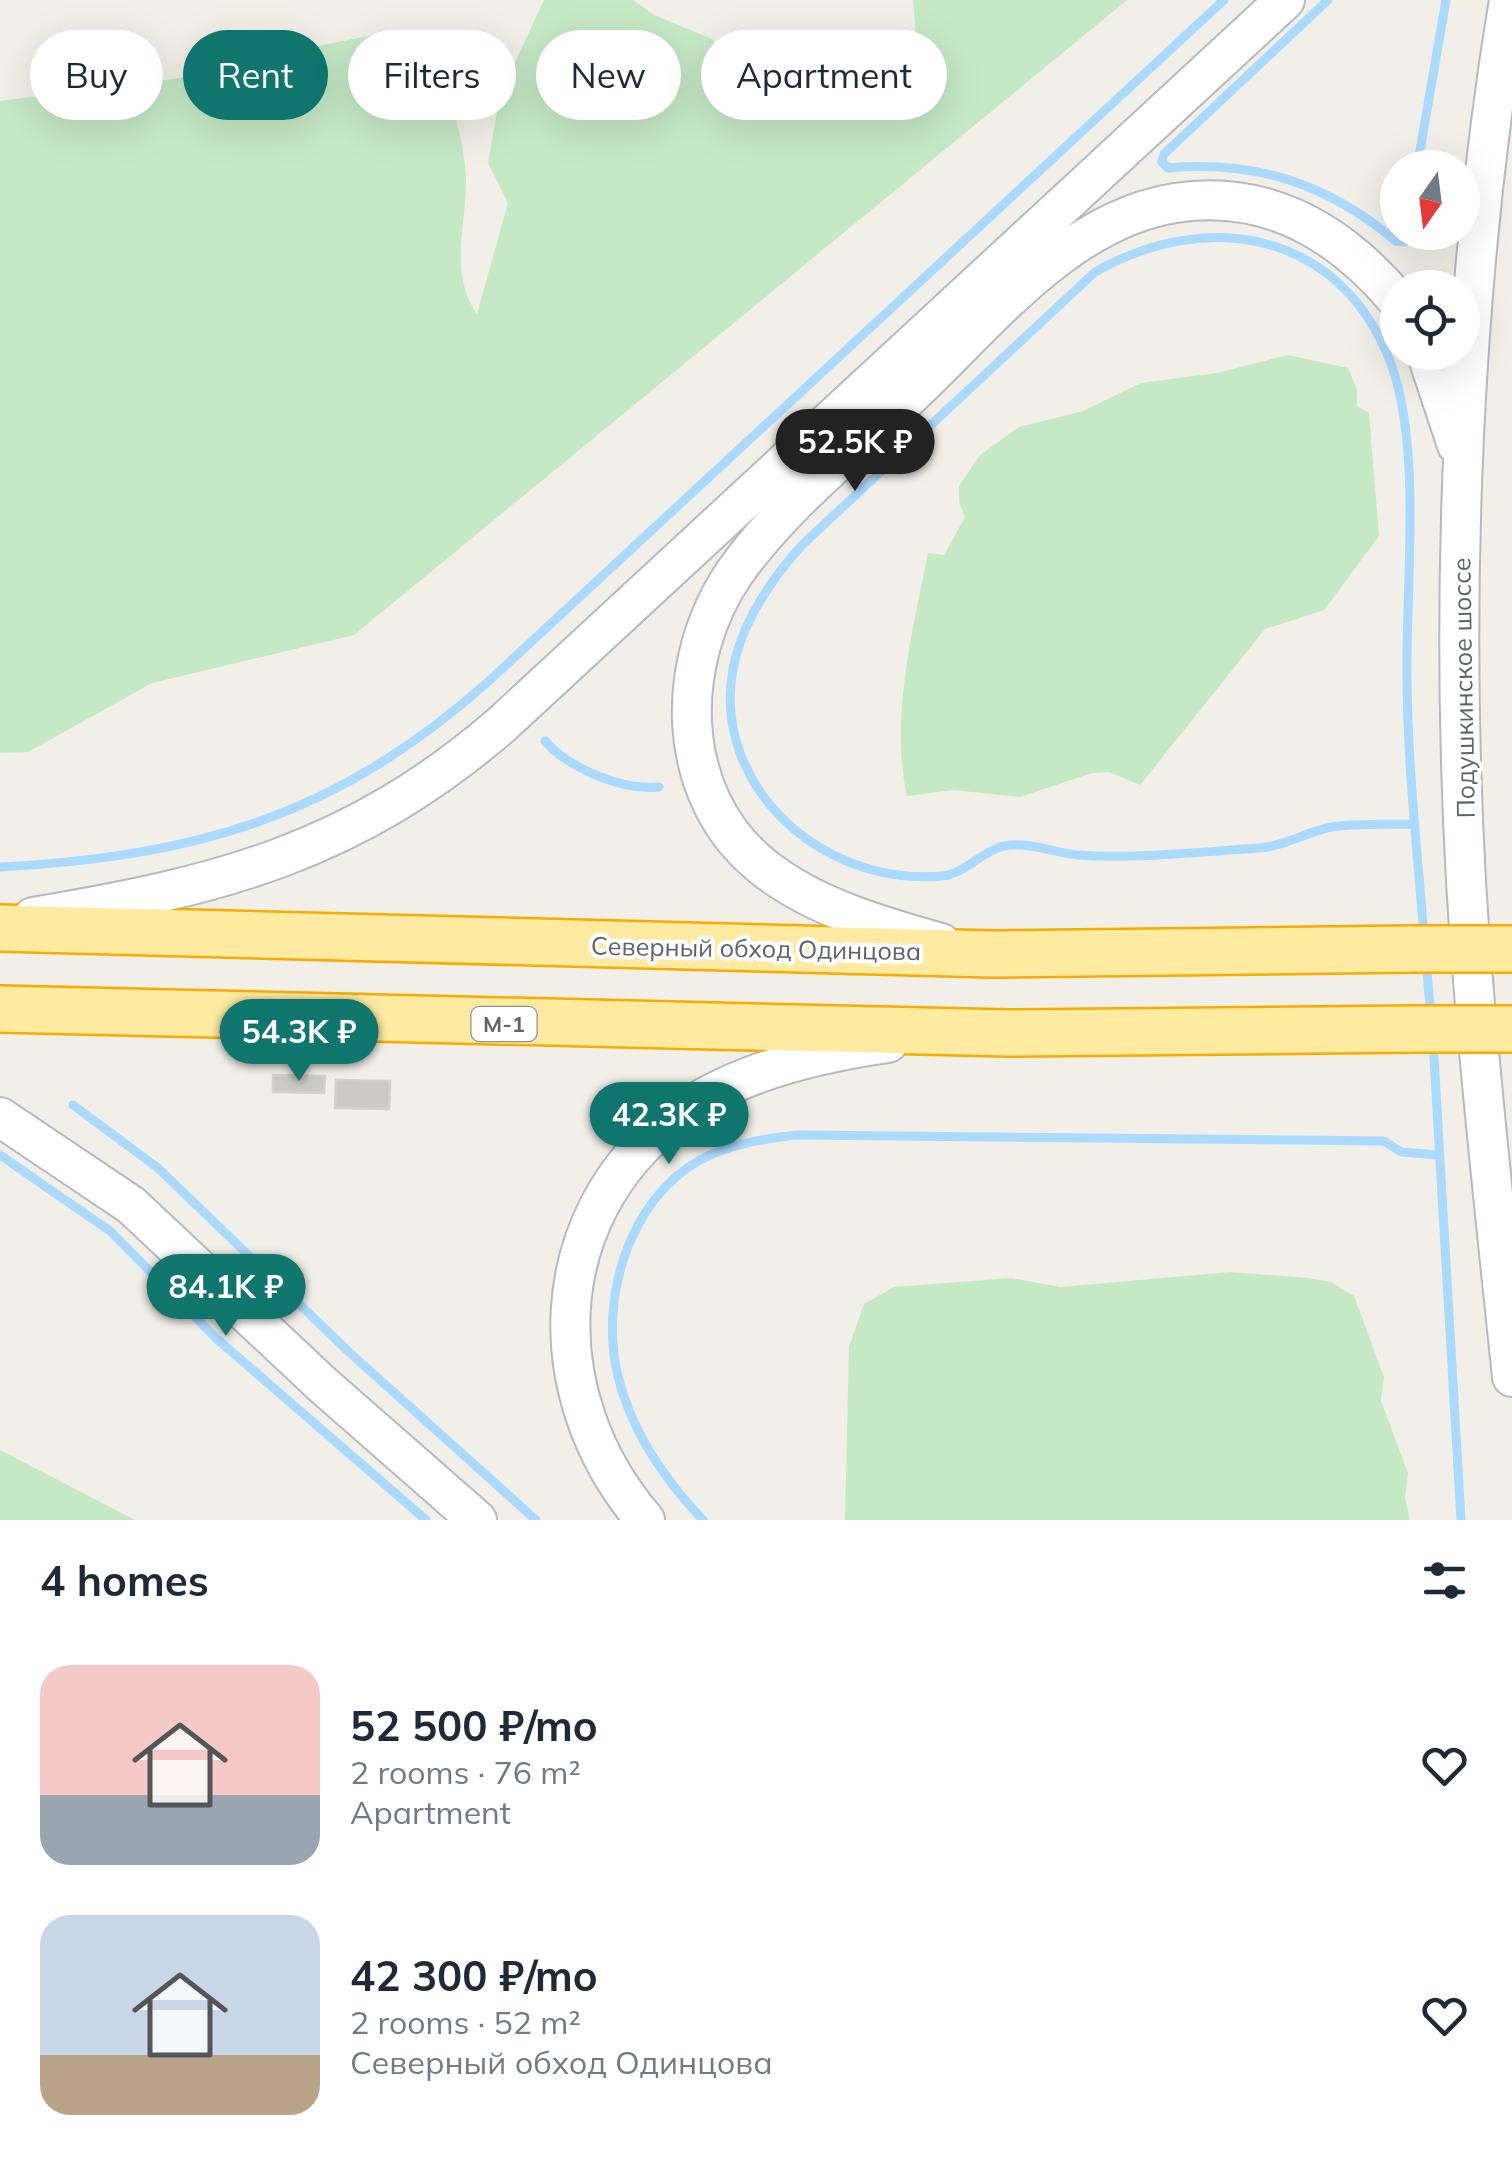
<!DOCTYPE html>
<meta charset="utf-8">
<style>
body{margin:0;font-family:Mulish,sans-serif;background:#f6f6f7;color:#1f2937;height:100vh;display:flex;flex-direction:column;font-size:38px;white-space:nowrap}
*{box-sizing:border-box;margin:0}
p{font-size:32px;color:#747a83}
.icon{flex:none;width:55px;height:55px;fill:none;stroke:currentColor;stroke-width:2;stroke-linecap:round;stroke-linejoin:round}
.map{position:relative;height:1520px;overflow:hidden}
.panel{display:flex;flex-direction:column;background:#fff;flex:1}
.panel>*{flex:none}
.top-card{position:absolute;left:30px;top:30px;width:1000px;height:90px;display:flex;gap:20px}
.needle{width:65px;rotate:194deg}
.buttons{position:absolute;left:1380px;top:150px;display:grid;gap:20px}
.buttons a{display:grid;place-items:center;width:100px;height:100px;border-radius:50%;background:#fff;box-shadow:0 10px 40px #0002;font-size:50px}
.price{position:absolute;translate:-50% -85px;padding:0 22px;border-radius:35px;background:#0f766e;color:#fff;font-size:32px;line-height:65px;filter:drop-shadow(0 2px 5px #0008)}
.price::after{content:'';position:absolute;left:50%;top:60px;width:30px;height:22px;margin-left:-15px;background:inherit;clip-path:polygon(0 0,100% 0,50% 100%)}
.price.selected{background:#222;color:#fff}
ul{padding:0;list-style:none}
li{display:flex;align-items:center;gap:30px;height:250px;padding:0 40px}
li span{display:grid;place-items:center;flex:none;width:280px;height:200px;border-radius:30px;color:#555}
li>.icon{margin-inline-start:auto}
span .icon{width:120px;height:120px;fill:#fffc;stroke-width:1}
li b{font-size:42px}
h2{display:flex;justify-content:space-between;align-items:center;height:120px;padding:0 40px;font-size:42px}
.pill{padding:0 35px;border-radius:45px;background:#fff;box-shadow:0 10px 40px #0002;font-size:35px;line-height:90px}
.pill.selected{background:#0f766e;color:#fff}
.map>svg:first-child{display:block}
</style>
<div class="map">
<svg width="1512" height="1520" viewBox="0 0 1512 1520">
<rect width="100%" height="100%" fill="#f1efe8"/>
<g fill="#c5e8c5">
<path d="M 544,0 L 633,0 L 654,15 L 712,39 L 767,116 L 840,109 L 875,93 L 917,46 L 913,0 L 1127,0 L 354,635 L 152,683 L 28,752 L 0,753 L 0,101 L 242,70 L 277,109 L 296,90 L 293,51 L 373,35 L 450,92 C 455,119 465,149 466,177 C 467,224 448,273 477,314 L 508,203 L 488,163 L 500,95 Z"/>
<path d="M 1288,355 L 1348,368 L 1357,390 L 1357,406 L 1369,413 L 1379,536 L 1324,610 L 1265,629 L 1140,785 L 1109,772 L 1092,773 L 1020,797 L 953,790 L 907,796 C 890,719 913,629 928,553 L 944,555 L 965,517 L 959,502 L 959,486 L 980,455 L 1019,427 L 1083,411 L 1141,383 L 1217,373 Z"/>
<path d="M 1230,1272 L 1308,1278 L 1331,1282 L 1354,1296 L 1384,1377 L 1381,1401 L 1408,1473 L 1405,1498 L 1410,1520 L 845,1520 L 849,1347 L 864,1304 L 894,1287 L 1011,1278 L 1061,1287 Z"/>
<path d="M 0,1450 L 135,1520 L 0,1520 Z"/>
</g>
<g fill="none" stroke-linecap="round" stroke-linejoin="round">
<g stroke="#aadaff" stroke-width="9">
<path d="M 1328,0 L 1164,154 L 1162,162 L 1168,168 C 1256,160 1328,184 1396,241 L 1405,242 L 1410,232"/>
<path d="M 1417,168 L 1446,0"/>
<path d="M 545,741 C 568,768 623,791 659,787"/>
<path d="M 1415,824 C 1388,825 1358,823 1331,827 C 1307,832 1285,846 1259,848 C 1200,852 1136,859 1078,855 C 1056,853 1032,843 1010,845 C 985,847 966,874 942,876 C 856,884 768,833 739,750 C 712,672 751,602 802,545 L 1095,272 C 1207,208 1340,231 1390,361 C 1422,445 1406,581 1407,671 C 1407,759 1417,848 1424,936"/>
<path d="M 0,867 C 200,856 339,815 490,680 L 1224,0"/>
<path d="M 1426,962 L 1431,1016"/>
<path d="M 1433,1041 L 1461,1520"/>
<path d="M 73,1105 L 158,1168 L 350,1353 L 536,1520"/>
<path d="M 0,1155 L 110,1231 L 217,1339 L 426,1520"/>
<path d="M 703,1520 C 664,1479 631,1431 618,1376 C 599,1300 629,1199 700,1160 C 729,1144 763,1139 796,1135 L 1384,1141 L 1401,1152 L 1439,1155"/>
</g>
</g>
<g fill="#cccac5" stroke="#d6d1c6" stroke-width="2.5">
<path d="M 273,1075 L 325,1076 L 324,1093 L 273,1092 Z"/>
<path d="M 336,1080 L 390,1081 L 389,1109 L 335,1108 Z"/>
</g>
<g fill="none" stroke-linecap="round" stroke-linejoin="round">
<defs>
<g id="secondary">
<path d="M 1509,0 C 1462,282 1450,595 1466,881 C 1476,1046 1495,1212 1512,1377"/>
<path d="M 1426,352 L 1457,445"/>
<path d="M 33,917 C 220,886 353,852 500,726 L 1285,0"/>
<path d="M 941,943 C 880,926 811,906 762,866 C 673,794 674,661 735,572 C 784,503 855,448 916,390 C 990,320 1068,220 1175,203 C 1268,189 1340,232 1398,301"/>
<path d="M 0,1117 L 131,1205 L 323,1385 L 477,1520"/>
<path d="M 645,1520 C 540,1398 542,1218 675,1117 C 732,1073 818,1053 888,1043"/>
</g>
<g id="trunk">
<path d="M 0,928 L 992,954 L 1411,949"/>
<path d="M 0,1009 L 1008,1033 L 1412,1029"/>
</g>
</defs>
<use href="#secondary" stroke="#b6babf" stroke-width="42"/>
<use href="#trunk" stroke="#f9ab00" stroke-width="50"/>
<use href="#secondary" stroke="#fff" stroke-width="38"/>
<use href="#trunk" stroke="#feeaa1" stroke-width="45"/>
<defs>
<g id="trunk-bridge">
<path d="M 1411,949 L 1512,949"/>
<path d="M 1412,1029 L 1512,1029"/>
</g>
</defs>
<use href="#trunk-bridge" stroke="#f9ab00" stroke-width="50" stroke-linecap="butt"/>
<use href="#trunk-bridge" stroke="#feeaa1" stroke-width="45"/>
</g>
<g text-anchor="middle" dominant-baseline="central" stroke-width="8" stroke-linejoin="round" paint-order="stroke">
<rect fill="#fff" stroke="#8f9295" stroke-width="2.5" x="471.5" y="1007" width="65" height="34" rx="8"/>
<g font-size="22" font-weight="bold" fill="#5f6368">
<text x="504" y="1024">М-1</text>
</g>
<g font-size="25" fill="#5f6368" stroke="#fff">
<text transform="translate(1463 688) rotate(-91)">Подушкинское шоссе</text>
<text transform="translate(756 948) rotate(1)">Северный обход Одинцова</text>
</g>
</g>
</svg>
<div class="buttons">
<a><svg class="needle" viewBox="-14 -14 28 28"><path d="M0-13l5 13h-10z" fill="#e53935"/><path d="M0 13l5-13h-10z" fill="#747a83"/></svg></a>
<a><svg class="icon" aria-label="locate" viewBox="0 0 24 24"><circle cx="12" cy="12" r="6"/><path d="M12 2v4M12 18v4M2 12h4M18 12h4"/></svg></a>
</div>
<b class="price selected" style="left:855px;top:494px">52.5K ₽</b>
<b class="price" style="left:299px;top:1084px">54.3K ₽</b>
<b class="price" style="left:669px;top:1167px">42.3K ₽</b>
<b class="price" style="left:226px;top:1339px">84.1K ₽</b>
<div class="top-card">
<a class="pill">Buy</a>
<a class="pill selected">Rent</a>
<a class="pill">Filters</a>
<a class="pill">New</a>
<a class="pill">Apartment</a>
</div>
</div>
<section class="panel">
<h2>4 homes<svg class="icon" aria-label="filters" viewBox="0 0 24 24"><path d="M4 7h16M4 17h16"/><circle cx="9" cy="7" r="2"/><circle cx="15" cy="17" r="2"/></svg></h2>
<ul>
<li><span style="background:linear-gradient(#f6c9c9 65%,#9aa5b1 0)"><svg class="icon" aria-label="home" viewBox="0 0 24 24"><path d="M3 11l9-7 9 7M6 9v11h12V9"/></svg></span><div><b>52 500 ₽/mo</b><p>2 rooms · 76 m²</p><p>Apartment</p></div><svg class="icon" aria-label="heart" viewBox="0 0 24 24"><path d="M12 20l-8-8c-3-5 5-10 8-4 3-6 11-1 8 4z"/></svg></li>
<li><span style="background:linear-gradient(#c9d6e8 70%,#b9a48a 0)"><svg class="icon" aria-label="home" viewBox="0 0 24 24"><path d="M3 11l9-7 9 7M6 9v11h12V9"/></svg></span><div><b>42 300 ₽/mo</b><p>2 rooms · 52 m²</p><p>Северный обход Одинцова</p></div><svg class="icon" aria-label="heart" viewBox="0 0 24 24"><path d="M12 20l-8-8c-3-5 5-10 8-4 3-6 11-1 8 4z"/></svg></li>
</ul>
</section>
